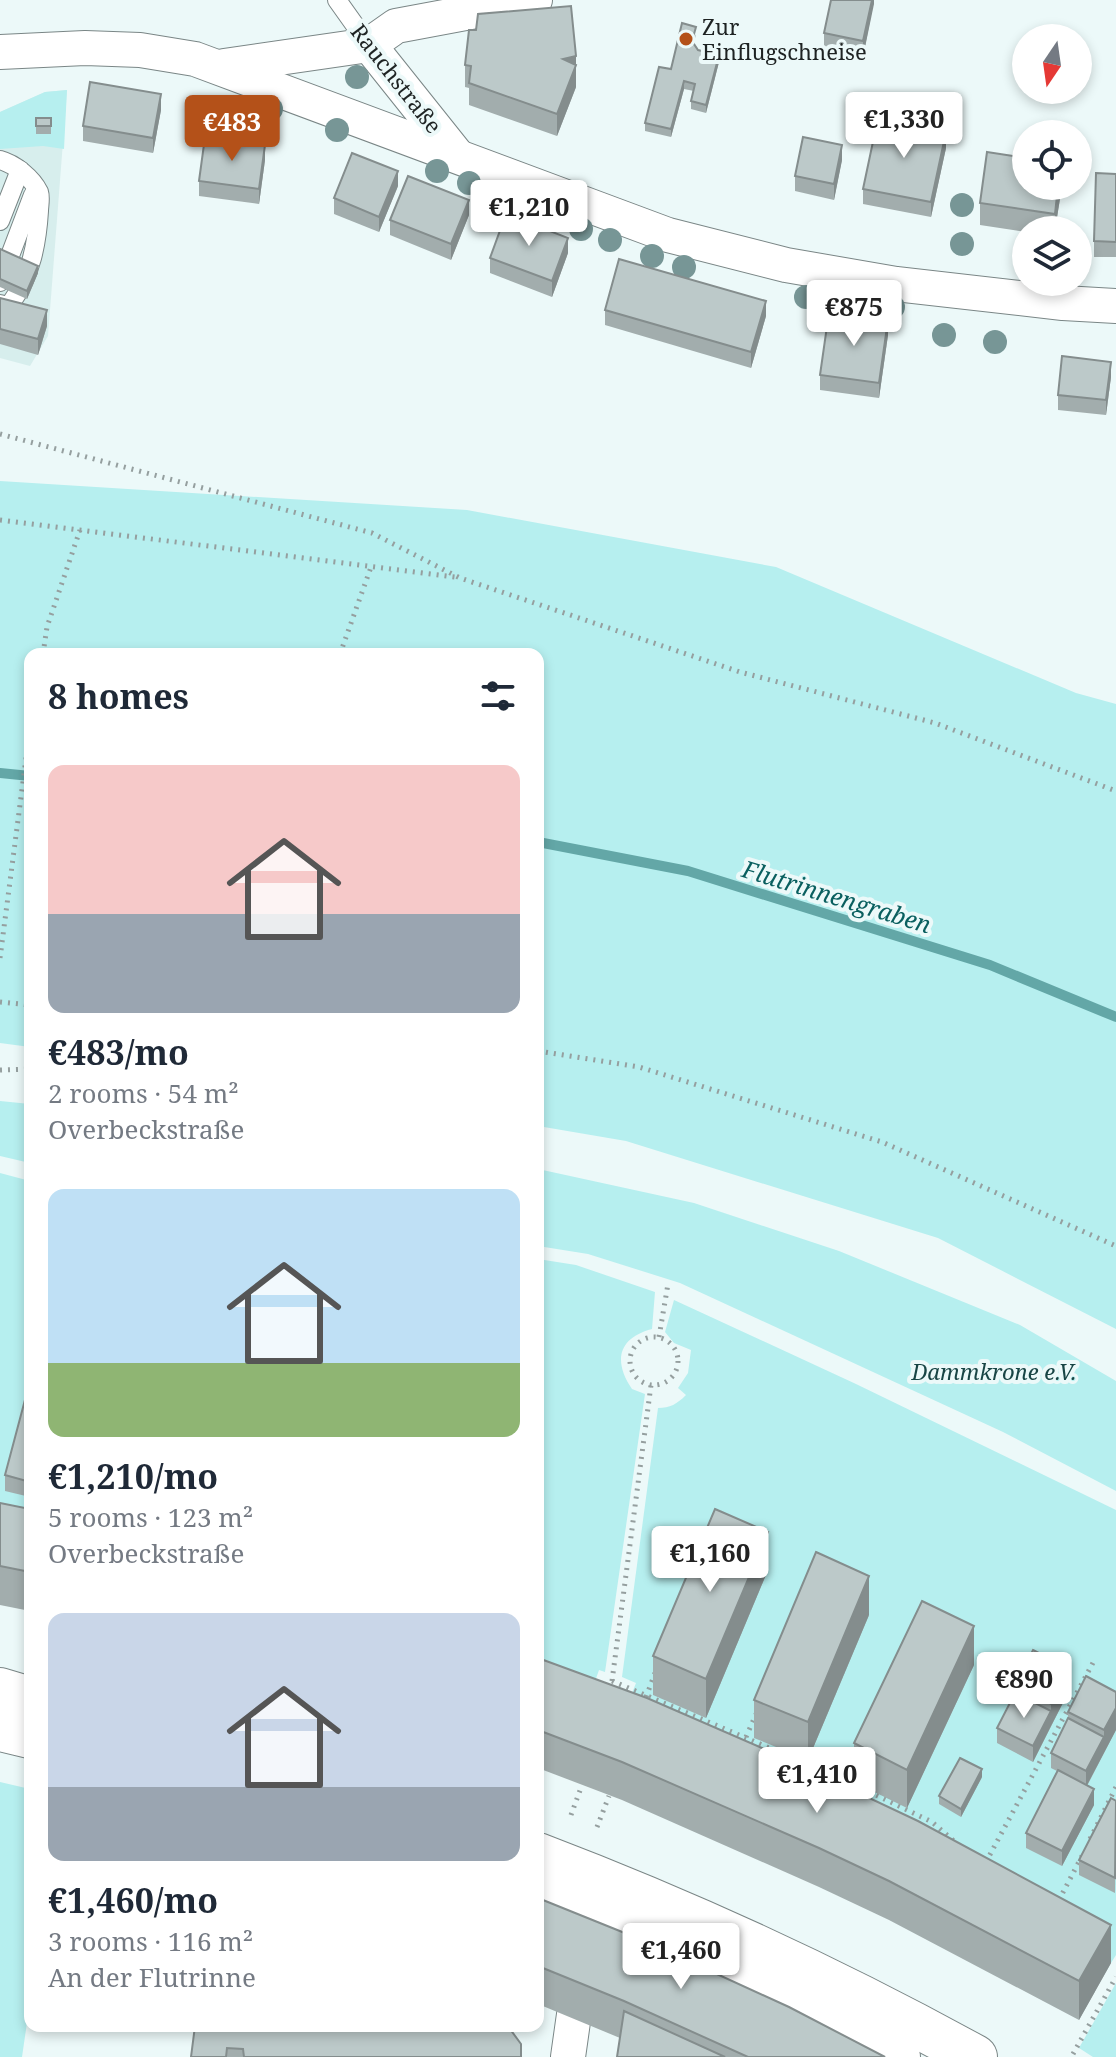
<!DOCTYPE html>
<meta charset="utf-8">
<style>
body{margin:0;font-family:"Noto Serif",serif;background:#f6f6f7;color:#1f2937;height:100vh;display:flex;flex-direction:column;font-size:30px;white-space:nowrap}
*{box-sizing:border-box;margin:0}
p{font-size:26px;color:#747a83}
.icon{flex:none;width:44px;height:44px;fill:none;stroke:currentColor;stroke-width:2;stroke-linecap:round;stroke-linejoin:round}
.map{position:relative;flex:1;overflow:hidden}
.details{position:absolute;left:24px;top:648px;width:520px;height:1384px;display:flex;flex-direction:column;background:#fff;border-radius:16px;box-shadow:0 4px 12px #0003}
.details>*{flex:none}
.needle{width:52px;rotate:193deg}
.fabs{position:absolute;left:1012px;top:24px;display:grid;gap:16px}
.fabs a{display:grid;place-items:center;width:80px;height:80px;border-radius:50%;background:#fff;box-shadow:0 4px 12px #0003;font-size:40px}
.price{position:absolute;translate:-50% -68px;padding:0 18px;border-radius:8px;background:#fff;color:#222;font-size:26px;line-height:52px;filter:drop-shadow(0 2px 4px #0008)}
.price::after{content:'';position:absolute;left:50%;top:48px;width:24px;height:18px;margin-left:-12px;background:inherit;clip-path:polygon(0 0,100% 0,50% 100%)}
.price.on{background:#b45119;color:#fff}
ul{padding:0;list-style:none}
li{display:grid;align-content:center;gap:16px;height:424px;padding:0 24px}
li span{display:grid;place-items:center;height:248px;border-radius:16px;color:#555}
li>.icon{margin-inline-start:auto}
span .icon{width:144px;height:144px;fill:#fffc;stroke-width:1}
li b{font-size:34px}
h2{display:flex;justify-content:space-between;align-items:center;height:96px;padding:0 24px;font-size:34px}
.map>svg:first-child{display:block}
</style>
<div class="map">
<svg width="1116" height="2057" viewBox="0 0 1116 2057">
<rect width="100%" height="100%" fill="#ecf9f9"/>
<path fill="#d7eeed" d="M 67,90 L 48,336 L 30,366 L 0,358 L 0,112 L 45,92 Z"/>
<g fill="#b6efef">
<path d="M 67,90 L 64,149 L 43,146 L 0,149 L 0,112 L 45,92 Z"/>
<path d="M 0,481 L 467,510 L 776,567 L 1076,693 L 1116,704 L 1116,1329 L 938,1238 L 626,1141 L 538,1126 L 538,654 L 30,654 L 30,1047 L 0,1043 Z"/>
<path d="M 0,1101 L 30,1104 L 30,1163 L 0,1156 Z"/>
<path d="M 538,1169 L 694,1203 L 839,1251 L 1020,1325 L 1116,1381 L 1116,1491 L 1003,1432 L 680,1283 L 588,1254 L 538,1246 Z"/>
<path d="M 0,1173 L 30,1181 L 30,1547 L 0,1541 Z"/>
<path d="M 538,1259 L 576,1265 L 655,1292 L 652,1329 C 618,1338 613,1361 632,1389 L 645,1394 L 605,1672 L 599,1670 L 584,1713 L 538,1696 Z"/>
<path d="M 674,1300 L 856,1384 L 1116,1510 L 1116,1955 L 1111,1963 L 619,1726 L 636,1683 L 622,1677 L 658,1408 C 670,1408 677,1404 686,1395 L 678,1388 L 688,1373 L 691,1350 L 674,1343 L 665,1332 Z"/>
<path d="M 0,1782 L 30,1789 L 30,2002 L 22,2057 L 0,2057 Z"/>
<path d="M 1116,1983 L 1116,2057 L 1093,2057 L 1079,2048 Z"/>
</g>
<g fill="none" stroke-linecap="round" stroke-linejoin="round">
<g stroke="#63a7a7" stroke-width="10">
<path d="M 0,773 L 30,776"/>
<path d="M 538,842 L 688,871 L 990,965 L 1116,1017"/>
</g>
<defs>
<g id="service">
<path d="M 337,0 L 369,45"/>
<path d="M 0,160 C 15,164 32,178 39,192 C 41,198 39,206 39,211 C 37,244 31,275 11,303 L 6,306 L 0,304"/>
<path d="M 0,221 L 20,170"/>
<path d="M 0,282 L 33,195"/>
</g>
<g id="minor">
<path d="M 369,45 L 456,154"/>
<path d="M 0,52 L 85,48 L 140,50 L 195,59 L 668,235 L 786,265 L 896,284 L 1063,303 L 1116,306"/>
<path d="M 224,66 L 369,45 L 396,26 L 535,0"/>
<path d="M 568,2057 L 580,1972"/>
</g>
<g id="tertiary">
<path d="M 0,1690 L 30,1699"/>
<path d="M 0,1729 L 30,1736"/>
<path d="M 538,1855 C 688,1912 835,1980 975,2057"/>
<path d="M 538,1893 C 661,1937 783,1995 898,2057"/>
</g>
</defs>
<use href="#service" stroke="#7a8686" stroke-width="20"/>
<use href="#minor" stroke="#7a8686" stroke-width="36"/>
<use href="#tertiary" stroke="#7a8686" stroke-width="46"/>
<g stroke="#959f9f" stroke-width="5" stroke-dasharray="2 6" stroke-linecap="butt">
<path d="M 0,434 L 372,533 L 460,578 L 740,672 L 935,723 L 1116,791"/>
<path d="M 0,520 L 455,577"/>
<path d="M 43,654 L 47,627 L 80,530"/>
<path d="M 340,654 L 371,567"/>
<path d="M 0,958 L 30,728"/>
<path d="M 0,1002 L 30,1005"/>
<path d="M 538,1051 L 639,1067 L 882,1142 L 1116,1246"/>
<path d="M 0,1070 L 30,1069"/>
<circle cx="654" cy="1361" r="24"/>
<path d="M 659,1337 L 668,1284"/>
<path d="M 612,1681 L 847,1781 L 932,1822 L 955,1842"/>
<path d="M 612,1681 L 651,1385"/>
<path d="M 646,1697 L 655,1673"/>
<path d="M 746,1737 L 757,1712"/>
<path d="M 847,1781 L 856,1760"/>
<path d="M 571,1815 L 582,1785"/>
<path d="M 597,1827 L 609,1796"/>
<path d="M 1090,1839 L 1116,1787"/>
<path d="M 986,1862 L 1095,1659"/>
<path d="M 1059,1900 L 1082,1856"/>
<path d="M 1073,2054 L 1116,1977"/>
</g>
<use href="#service" stroke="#fff" stroke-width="18"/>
<use href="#minor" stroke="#fff" stroke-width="34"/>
<use href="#tertiary" stroke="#fff" stroke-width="44"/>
</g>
<g fill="#779696">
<circle cx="357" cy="77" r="12"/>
<circle cx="271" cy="109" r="12"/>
<circle cx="337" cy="130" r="12"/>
<circle cx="437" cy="171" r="12"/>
<circle cx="469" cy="183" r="12"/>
<circle cx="500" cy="196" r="12"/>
<circle cx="962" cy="205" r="12"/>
<circle cx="550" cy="216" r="12"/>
<circle cx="581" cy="229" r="12"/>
<circle cx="610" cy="240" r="12"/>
<circle cx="962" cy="244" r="12"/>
<circle cx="652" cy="256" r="12"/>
<circle cx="684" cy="267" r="12"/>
<circle cx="806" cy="297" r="12"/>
<circle cx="893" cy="307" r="12"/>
<circle cx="944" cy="335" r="12"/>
<circle cx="995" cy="342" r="12"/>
</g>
<g fill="#a2adad">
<path d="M 874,0 L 863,57 L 824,48 L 824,33 Z"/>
<path d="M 696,34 L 694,43 L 698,50 L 719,62 L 706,113 L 691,109 L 691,101 L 694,91 L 684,89 L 671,137 L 645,131 L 645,123 Z"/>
<path d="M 576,56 L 576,87 L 557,136 L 469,105 L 469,88 L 465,87 L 465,65 Z"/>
<path d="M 161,110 L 153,153 L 83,141 L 83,126 Z"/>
<rect x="36" y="118" width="15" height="16"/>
<path d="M 946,148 L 931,217 L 863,204 L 863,189 Z"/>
<path d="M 265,160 L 259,204 L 199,196 L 199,181 Z"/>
<path d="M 842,160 L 834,200 L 795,191 L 795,176 Z"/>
<path d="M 1116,174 L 1116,257 L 1094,257 L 1094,241 Z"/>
<path d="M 398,186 L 379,232 L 334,214 L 334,198 Z"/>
<path d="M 1026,186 L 1062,186 L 1055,230 L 1026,230 L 1026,232 L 980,225 L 980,203 Z"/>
<path d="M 469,215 L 451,260 L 390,235 L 390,220 Z"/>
<path d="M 0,249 L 38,273 L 27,299 L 0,287 Z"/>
<path d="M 568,253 L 552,297 L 490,273 L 490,258 Z"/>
<path d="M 0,298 L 47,326 L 38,355 L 0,344 Z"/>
<path d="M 605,310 L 766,316 L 751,368 L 605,325 Z"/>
<path d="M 888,335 L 879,398 L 820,390 L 820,375 Z"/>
<path d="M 1111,377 L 1106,415 L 1058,410 L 1058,395 Z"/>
<path d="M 30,1381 L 30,1497 L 5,1491 L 5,1475 Z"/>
<path d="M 0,1503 L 30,1509 L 30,1611 L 0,1605 Z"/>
<path d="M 768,1570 L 706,1718 L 653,1695 L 653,1656 Z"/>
<path d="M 869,1615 L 808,1760 L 754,1738 L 754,1700 Z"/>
<path d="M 538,1658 L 1111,1963 L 1079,2020 L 889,1920 L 819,1887 L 622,1800 L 538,1768 Z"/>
<path d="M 974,1665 L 907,1808 L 854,1782 L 854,1743 Z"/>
<path d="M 1015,1686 L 1069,1691 L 1033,1762 L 997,1743 L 997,1728 L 1015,1693 Z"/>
<path d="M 1068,1712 L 1116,1730 L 1087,1786 L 1094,1805 L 1062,1866 L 1026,1848 L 1026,1833 L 1057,1771 L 1051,1768 L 1051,1753 L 1068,1718 Z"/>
<path d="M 982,1777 L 961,1817 L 939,1804 L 939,1796 Z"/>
<path d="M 1116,1801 L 1115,1893 L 1079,1875 L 1079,1860 Z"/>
<path d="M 538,1898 L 885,2057 L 617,2057 L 620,2038 L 538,2004 Z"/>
<path d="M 195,2026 L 514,2034 L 521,2057 L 191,2057 Z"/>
</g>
<g fill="#848d8d">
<path d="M 872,0 L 874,0 L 874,4 L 863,57 L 863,41 Z"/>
<path d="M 719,55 L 719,62 L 706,113 L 706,105 Z"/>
<path d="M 576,56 L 576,87 L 557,136 L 557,114 L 563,59 Z"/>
<path d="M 684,81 L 684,89 L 671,137 L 671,129 Z"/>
<path d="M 161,94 L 161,110 L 153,153 L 153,138 Z"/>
<path d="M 946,132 L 946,148 L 931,217 L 931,202 Z"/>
<path d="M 265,145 L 265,160 L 259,204 L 259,189 Z"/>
<path d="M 842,145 L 842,160 L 834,200 L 834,184 Z"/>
<path d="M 398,171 L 398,186 L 379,232 L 379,217 Z"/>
<path d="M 1058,186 L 1062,186 L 1055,230 L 1055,214 Z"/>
<path d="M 469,200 L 469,215 L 451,260 L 451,244 Z"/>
<path d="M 568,238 L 568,253 L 552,297 L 552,281 Z"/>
<path d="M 38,266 L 38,273 L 27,299 L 27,291 Z"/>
<path d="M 766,301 L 766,316 L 751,368 L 751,352 Z"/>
<path d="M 47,310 L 47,326 L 38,355 L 38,339 Z"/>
<path d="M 888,320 L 888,335 L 879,398 L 879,383 Z"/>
<path d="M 1111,362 L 1111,377 L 1106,415 L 1106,400 Z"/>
<path d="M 768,1532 L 768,1570 L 706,1718 L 706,1679 Z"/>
<path d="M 869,1576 L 869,1615 L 808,1760 L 808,1722 Z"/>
<path d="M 974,1626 L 974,1665 L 907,1808 L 907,1770 Z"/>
<path d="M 1069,1669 L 1069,1691 L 1051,1726 L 1051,1704 Z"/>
<path d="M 1116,1708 L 1116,1730 L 1086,1787 L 1086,1771 L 1104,1737 L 1104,1730 Z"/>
<path d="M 1051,1711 L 1051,1726 L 1033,1762 L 1033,1746 Z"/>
<path d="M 982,1769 L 982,1777 L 961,1817 L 961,1809 Z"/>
<path d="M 1094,1789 L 1094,1805 L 1062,1866 L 1062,1851 Z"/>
<path d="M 1111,1925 L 1111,1963 L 1079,2020 L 1079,1981 Z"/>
</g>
<g fill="#bcc9c9" stroke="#848d8d" stroke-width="2">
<path d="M 831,0 L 872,0 L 863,41 L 824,33 Z"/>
<path d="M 571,6 L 576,56 L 563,59 L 576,65 L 557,114 L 469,83 L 471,66 L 465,65 L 469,30 L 476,30 L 478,14 Z"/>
<path d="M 682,23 L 696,27 L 692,41 L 698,50 L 719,55 L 706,105 L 691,101 L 695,84 L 684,81 L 671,129 L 645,123 L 659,67 L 671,69 Z"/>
<path d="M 90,82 L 161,94 L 153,138 L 83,126 Z"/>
<rect x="36" y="118" width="15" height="8"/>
<path d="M 878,118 L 946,132 L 931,202 L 863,189 Z"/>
<path d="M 205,137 L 265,145 L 259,189 L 199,181 Z"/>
<path d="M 803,137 L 842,145 L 834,184 L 795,176 Z"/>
<path d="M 987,152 L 1026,158 L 1026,186 L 1058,186 L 1055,214 L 980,203 Z"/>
<path d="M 352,153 L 398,171 L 379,217 L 334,198 Z"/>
<path d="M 1096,173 L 1116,174 L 1116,242 L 1094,241 Z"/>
<path d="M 408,176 L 469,200 L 451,244 L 390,220 Z"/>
<path d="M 506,214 L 568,238 L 552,281 L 490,258 Z"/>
<path d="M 0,249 L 38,266 L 27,291 L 0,279 Z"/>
<path d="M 619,259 L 766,301 L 751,352 L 605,310 Z"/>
<path d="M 0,298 L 47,310 L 38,339 L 0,329 Z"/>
<path d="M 829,312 L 888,320 L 879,383 L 820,375 Z"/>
<path d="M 1062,356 L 1111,362 L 1106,400 L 1058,395 Z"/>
<path d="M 30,1381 L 30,1482 L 5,1475 Z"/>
<path d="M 0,1503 L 30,1509 L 30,1572 L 0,1566 Z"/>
<path d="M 715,1509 L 768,1532 L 706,1679 L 653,1656 Z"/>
<path d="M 816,1552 L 869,1576 L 808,1722 L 754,1700 Z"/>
<path d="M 922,1601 L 974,1626 L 907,1770 L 854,1743 Z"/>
<path d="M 1033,1650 L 1069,1669 L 1051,1704 L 1015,1686 Z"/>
<path d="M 538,1658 L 647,1698 L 776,1754 L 918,1821 L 1111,1925 L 1079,1981 L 889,1881 L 819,1848 L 622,1762 L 538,1730 Z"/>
<path d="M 1086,1676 L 1116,1692 L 1116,1708 L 1104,1730 L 1068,1712 Z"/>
<path d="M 1015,1693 L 1051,1711 L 1033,1746 L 997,1728 Z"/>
<path d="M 1068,1718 L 1104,1737 L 1086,1771 L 1051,1753 Z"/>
<path d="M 960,1758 L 982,1769 L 961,1809 L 939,1796 Z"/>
<path d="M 1058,1770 L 1094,1789 L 1062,1851 L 1026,1833 Z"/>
<path d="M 1111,1798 L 1116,1801 L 1115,1878 L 1079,1860 Z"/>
<path d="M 538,1898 L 647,1942 L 789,2007 L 885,2057 L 748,2057 L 624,2001 L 538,1966 Z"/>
<path d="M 624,2011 L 725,2057 L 617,2057 Z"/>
<path d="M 195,2026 L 510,2026 L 510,2029 L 521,2044 L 521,2057 L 244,2057 L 243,2049 L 227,2048 L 226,2057 L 191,2057 Z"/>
</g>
<circle fill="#b45119" stroke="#ecf9f9" stroke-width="3" cx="686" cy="39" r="8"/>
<g text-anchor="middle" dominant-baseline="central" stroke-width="8" stroke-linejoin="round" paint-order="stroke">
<g font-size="22" fill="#1e2323" stroke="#ecf9f9" text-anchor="start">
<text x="702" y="26">Zur<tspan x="702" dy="25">Einflugschneise</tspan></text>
</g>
<g font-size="22" fill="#1e2323" stroke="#ecf9f9">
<text transform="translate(397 78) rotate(52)">Rauchstraße</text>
</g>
<g font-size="22" font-style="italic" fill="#184545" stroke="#ecf9f9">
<text x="994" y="1371">Dammkrone e.V.</text>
</g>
<g font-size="24" font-style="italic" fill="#0a5f5f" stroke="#ecf9f9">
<text transform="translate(837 896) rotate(17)">Flutrinnengraben</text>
</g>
</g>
</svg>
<div class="fabs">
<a><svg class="needle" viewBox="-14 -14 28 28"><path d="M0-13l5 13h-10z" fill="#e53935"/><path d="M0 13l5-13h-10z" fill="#747a83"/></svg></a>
<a><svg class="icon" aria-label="locate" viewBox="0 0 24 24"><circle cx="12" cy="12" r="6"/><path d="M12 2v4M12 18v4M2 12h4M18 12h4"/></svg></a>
<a><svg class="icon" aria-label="layers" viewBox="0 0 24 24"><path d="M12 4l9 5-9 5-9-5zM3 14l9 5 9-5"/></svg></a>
</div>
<b class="price" style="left:904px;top:160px">€1,330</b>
<b class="price on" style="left:232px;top:163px">€483</b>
<b class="price" style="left:529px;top:248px">€1,210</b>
<b class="price" style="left:854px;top:348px">€875</b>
<b class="price" style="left:710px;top:1594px">€1,160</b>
<b class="price" style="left:1024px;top:1720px">€890</b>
<b class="price" style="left:817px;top:1815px">€1,410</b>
<b class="price" style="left:681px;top:1991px">€1,460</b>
<section class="details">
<h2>8 homes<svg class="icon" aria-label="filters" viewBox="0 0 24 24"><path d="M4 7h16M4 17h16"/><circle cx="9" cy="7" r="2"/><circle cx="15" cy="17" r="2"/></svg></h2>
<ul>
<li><span style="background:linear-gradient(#f6c9c9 60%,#9aa5b1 0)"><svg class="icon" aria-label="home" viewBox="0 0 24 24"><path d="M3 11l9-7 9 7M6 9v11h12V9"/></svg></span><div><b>€483/mo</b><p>2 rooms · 54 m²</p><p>Overbeckstraße</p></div></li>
<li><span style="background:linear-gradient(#bfe0f5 70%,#8fb573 0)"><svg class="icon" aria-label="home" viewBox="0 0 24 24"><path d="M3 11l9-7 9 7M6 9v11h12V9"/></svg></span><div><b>€1,210/mo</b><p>5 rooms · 123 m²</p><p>Overbeckstraße</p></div></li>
<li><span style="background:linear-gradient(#c9d6e8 70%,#9aa5b1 0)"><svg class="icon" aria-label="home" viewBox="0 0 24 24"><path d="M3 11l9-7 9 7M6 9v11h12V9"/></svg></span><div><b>€1,460/mo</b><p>3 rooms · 116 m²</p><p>An der Flutrinne</p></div></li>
</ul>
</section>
</div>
